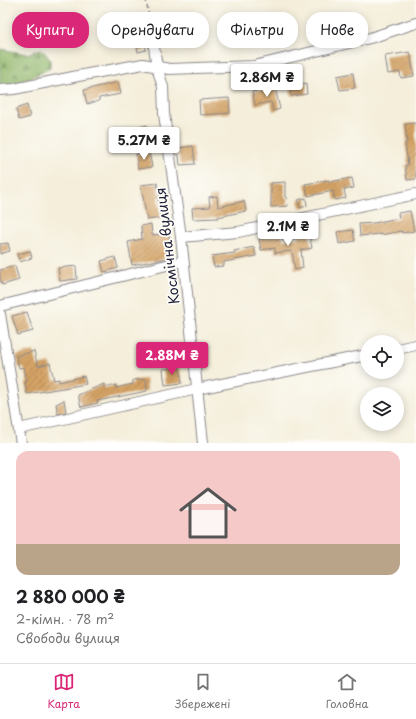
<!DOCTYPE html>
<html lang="uk">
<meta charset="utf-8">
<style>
body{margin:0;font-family:"Playpen Sans",sans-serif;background:#f2f2f2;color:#202124;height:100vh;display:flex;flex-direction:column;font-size:15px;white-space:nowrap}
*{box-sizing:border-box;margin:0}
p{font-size:13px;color:#757577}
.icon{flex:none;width:22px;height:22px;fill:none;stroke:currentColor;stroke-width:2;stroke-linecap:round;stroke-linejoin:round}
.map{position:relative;height:443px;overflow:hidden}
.details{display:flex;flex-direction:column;background:#fff;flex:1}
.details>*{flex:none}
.banner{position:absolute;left:12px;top:12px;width:392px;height:36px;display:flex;gap:8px}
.tools{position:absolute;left:360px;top:335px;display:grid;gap:8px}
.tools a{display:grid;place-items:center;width:44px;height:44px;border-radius:50%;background:#fff;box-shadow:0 2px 10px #0003;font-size:20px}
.price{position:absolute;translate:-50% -34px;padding:0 9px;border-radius:4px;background:#fff;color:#222;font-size:13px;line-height:26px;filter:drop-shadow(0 1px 2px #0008)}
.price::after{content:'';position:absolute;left:50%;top:24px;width:12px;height:9px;margin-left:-6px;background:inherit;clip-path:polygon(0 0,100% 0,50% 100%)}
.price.on{background:#db2777;color:#fff}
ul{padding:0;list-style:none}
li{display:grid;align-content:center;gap:8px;height:212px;padding:0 16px}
li span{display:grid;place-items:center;height:124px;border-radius:12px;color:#555}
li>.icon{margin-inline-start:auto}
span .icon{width:72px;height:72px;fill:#fffc;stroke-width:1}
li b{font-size:17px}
.tag{padding:0 14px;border-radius:16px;background:#fff;box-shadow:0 2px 10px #0003;font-size:14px;line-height:36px}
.tag.on{background:#db2777;color:#fff}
.menu{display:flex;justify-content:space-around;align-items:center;height:56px;border-top:1px solid #e0e0e0;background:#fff;font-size:11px;color:#757577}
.menu a{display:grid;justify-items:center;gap:2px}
.menu .on{color:#db2777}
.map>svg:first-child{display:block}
</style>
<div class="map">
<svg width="416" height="443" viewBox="0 0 416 443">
<defs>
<pattern id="forest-firs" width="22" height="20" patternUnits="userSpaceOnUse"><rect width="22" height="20" fill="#91b66b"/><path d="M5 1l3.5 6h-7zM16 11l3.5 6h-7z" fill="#769459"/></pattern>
<pattern id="building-hatch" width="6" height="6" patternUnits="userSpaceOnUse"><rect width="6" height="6" fill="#d4a365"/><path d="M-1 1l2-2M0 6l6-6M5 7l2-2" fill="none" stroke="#ac8454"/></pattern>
</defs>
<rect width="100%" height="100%" fill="#fdfcf7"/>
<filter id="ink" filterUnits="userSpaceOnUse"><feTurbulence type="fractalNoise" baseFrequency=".025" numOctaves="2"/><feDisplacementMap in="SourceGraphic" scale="8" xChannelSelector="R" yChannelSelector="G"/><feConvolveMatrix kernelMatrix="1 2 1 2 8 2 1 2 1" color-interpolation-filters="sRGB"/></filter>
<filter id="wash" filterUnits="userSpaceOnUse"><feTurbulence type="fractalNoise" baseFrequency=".012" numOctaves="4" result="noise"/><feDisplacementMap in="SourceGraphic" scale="16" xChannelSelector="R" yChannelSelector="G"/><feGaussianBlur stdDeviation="0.9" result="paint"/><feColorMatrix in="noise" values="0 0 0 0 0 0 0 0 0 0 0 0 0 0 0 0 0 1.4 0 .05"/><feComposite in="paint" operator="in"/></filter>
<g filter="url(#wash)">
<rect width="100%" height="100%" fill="#f4eeda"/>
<path fill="url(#forest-firs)" stroke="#5a6c53" d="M 0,49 L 27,54 L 41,49 L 50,59 L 50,68 L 29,79 L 0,87 Z"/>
<g id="blocks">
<g fill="url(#building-hatch)">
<path d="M 129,17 L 131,32 L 116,34 L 113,19 Z"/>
<path d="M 281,25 L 283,41 L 251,46 L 249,36 L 266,33 L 265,27 Z"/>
<path d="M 143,36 L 146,50 L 138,52 L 135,37 Z"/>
<path d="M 410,52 L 414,76 L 401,78 L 400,72 L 388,74 L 385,56 Z"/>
<path d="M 353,73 L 355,88 L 340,90 L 337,76 Z"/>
<path d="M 118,82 L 121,94 L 99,98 L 99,101 L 87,104 L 84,90 Z"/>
<path d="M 306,83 L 307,94 L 291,96 L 290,86 Z"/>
<path d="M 275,87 L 280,109 L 273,111 L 271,102 L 255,105 L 252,92 Z"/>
<path d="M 229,98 L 230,113 L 200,115 L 199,100 Z"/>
<path d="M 27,105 L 30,117 L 19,120 L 16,109 Z"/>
<path d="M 416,123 L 416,179 L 407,180 L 405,165 L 408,165 L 405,142 L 407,142 L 405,124 Z"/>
<path d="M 147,125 L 149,132 L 138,135 L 135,128 Z"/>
<path d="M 193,146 L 195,164 L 180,165 L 178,148 Z"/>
<path d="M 149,152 L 152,167 L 138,169 L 136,154 Z"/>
<path d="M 352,178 L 354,188 L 344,190 L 346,198 L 335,200 L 333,191 L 308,196 L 305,184 L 329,180 L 329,182 Z"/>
<path d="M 285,182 L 285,197 L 287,197 L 288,206 L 271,207 L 271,183 Z"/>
<path d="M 157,183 L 160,197 L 158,197 L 161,218 L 147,220 L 141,185 Z"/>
<path d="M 217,196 L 218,207 L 244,201 L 246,211 L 218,217 L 218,218 L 193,219 L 192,208 L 210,207 L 209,197 Z"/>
<path d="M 306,198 L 307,206 L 300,208 L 298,200 Z"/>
<path d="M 410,211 L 414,231 L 402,233 L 402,231 L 380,235 L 380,234 L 360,236 L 359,224 L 374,223 L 399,218 L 398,213 Z"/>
<path d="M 151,224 L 152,235 L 169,234 L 170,248 L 166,248 L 168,258 L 132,265 L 128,242 L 142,239 L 141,226 Z"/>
<path d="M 353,230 L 355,241 L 339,244 L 337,232 Z"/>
<path d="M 309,234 L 312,248 L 301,250 L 303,268 L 295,270 L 292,251 L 275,253 L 275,248 L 261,250 L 259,239 L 282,235 L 283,240 L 298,238 L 298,236 Z"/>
<path d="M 8,243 L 10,251 L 0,254 L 0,244 Z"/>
<path d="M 254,247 L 256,256 L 224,262 L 224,266 L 214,267 L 212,256 L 235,253 L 234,251 Z"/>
<path d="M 30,251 L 32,258 L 20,262 L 17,254 Z"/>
<path d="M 115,257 L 118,268 L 104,272 L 101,261 Z"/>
<path d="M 15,266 L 19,280 L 2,285 L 0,279 L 0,270 Z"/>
<path d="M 76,266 L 77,279 L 60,281 L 58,268 Z"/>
<path d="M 27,312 L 33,331 L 18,335 L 12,316 Z"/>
<path d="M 34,351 L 38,366 L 50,363 L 54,380 L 59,379 L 59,382 L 84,376 L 86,384 L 27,394 L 25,382 L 27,382 L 24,367 L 19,368 L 16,356 Z"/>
<path d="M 180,368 L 182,383 L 165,385 L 163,369 Z"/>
<path d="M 146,379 L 147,391 L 97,401 L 98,403 L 81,407 L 78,395 L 104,384 L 104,388 L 116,385 L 116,388 L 133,384 L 133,380 Z"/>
<path d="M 64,400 L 66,412 L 58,414 L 56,404 Z"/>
</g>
</g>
</g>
<g filter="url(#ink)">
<use href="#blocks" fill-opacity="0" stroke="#8b888a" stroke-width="1"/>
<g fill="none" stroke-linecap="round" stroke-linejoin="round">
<defs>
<g id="minor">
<path d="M 154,47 L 157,67 L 163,87 L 164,114 L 181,237 L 203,443"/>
<path d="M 0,90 L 14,89 L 78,76 L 143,64 L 169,69 L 254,66 L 370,38 L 416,23"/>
<path d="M 181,237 L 238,232 L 416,194"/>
<path d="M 0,306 L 183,261"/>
<path d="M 0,314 L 21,443"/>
<path d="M 397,349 L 416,345"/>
<path d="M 19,429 L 197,389 L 367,355"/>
</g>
</defs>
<use href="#minor" stroke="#8b888a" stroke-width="12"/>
<path stroke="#8b888a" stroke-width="1.5" stroke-dasharray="3 3" stroke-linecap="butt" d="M 146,0 L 153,37"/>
<use href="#minor" stroke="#fff" stroke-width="10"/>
</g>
</g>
<g text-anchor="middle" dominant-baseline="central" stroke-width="3.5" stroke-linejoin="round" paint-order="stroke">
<g font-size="14" fill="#22223b" stroke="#fdfcf7">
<text transform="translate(167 246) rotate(-97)">Космічна вулиця</text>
</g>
</g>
</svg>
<div class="tools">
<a><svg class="icon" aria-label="locate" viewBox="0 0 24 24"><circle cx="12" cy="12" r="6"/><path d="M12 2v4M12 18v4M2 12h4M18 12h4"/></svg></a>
<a><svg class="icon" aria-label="layers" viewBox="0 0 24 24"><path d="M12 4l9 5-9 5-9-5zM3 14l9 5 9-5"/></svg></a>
</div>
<b class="price" style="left:267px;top:98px">2.86M ₴</b>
<b class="price" style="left:144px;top:161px">5.27M ₴</b>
<b class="price" style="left:288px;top:247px">2.1M ₴</b>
<b class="price on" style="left:172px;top:376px">2.88M ₴</b>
<div class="banner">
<a class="tag on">Купити</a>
<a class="tag">Орендувати</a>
<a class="tag">Фільтри</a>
<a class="tag">Нове</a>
</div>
</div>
<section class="details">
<ul>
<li><span style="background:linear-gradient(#f6c9c9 75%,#b9a48a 0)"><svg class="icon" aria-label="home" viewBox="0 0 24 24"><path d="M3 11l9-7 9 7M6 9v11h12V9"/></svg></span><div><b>2 880 000 ₴</b><p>2-кімн. · 78 m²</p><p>Свободи вулиця</p></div></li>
</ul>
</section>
<nav class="menu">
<a class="on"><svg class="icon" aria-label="map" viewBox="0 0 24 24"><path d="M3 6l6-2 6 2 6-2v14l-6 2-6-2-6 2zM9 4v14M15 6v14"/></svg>Карта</a>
<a><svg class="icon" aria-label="saved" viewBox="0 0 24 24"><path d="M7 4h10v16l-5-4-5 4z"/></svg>Збережені</a>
<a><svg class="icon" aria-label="home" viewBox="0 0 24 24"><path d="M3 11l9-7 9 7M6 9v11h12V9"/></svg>Головна</a>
</nav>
